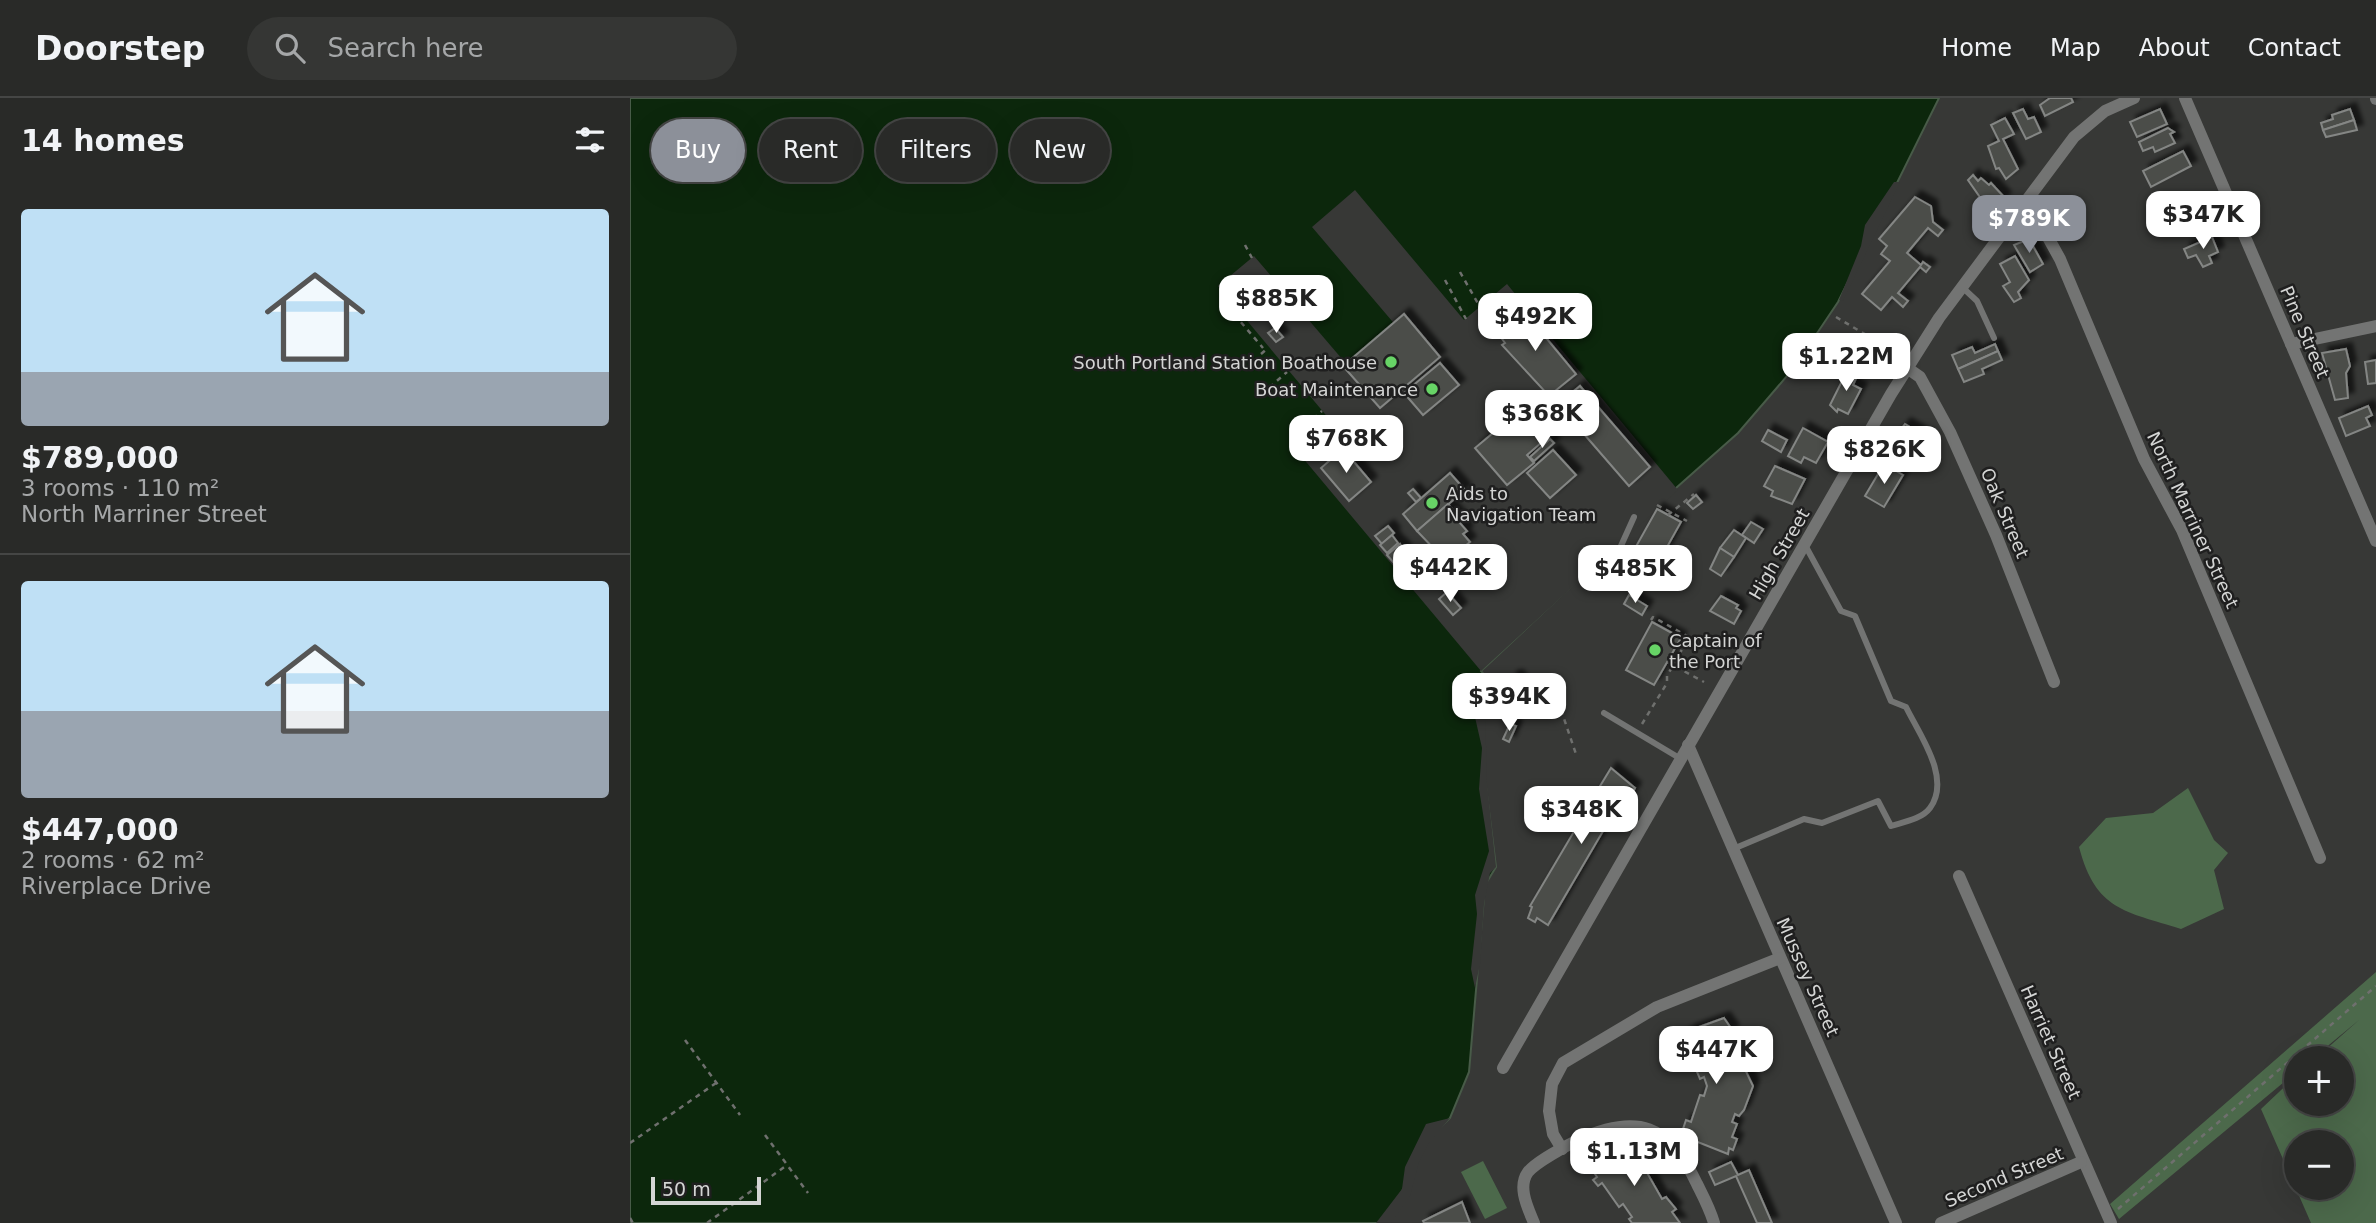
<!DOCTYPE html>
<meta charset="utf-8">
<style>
body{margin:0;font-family:"DejaVu Sans",sans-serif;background:#353634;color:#f1f3f6;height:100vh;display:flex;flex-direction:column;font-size:26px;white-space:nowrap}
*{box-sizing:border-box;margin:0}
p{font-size:23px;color:#a5a7a8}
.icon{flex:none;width:38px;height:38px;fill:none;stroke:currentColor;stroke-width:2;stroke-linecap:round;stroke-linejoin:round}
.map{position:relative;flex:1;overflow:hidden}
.side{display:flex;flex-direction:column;background:#292a28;width:630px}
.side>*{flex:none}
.banner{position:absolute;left:21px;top:21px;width:665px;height:63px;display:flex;gap:14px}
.tools{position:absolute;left:1654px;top:948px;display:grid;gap:14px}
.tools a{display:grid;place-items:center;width:70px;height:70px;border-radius:50%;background:#292a28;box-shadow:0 7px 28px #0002,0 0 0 2px #454645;font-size:35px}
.scale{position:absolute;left:21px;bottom:18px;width:110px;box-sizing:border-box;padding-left:7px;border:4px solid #d4d5d4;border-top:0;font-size:19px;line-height:24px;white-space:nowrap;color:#d4d5d4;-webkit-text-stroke:5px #1f1f1f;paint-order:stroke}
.price{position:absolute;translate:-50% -60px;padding:0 16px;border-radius:14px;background:#fff;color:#222;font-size:23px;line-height:46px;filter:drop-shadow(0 2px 4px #0008)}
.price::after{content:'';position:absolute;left:50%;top:42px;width:21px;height:16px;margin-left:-10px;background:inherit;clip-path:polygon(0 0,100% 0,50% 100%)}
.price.current{background:#8c9099;color:#fff}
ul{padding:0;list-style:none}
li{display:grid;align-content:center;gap:14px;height:371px;padding:0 21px}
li+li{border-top:2px solid #454645}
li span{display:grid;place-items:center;height:217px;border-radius:7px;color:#555}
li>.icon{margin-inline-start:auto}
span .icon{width:126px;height:126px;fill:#fffc;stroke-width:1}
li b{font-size:30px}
h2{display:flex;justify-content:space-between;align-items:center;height:84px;padding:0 21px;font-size:30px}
.pill{padding:0 24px;border-radius:32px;background:#292a28;box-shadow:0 7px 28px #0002,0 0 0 2px #454645;font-size:24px;line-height:63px}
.pill.current{background:#8c9099;color:#fff}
header{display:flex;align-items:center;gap:42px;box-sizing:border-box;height:98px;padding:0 35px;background:#292a28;border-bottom:2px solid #454645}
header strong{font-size:33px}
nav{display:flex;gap:38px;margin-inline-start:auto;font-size:24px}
.search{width:490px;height:63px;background:#353634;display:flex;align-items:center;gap:18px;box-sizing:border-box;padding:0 24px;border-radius:38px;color:#a5a7a8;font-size:26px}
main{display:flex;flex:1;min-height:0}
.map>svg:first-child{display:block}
</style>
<header>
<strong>Doorstep</strong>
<div class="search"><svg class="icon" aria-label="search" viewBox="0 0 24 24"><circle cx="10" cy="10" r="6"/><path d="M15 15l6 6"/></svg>Search here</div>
<nav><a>Home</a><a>Map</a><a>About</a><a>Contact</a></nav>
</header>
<main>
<section class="side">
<h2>14 homes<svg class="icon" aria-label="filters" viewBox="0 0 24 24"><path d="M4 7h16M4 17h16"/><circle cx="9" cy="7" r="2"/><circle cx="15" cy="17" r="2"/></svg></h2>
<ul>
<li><span style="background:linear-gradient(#bfe0f5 75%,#9aa5b1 0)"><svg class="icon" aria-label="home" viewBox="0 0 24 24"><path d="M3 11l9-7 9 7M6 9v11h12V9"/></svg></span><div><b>$789,000</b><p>3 rooms · 110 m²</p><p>North Marriner Street</p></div></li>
<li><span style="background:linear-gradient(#bfe0f5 60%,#9aa5b1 0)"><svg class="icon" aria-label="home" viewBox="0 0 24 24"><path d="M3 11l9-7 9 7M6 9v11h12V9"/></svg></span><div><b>$447,000</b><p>2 rooms · 62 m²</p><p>Riverplace Drive</p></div></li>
</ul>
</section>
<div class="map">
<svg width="1746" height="1125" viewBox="0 0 1746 1125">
<defs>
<filter id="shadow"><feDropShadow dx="6" dy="-6" stdDeviation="2" flood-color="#0009"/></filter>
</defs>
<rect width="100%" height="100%" fill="#373836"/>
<g fill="#4c694b" fill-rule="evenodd">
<path d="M 1558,690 L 1584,742 L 1598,755 L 1584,772 L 1594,811 L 1551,831 C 1495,813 1466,813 1449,749 L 1476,720 L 1523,715 Z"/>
<path d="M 1746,874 L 1746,1125 L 1681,1125 L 1631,1011 L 1666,978 L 1666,1006 L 1712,1006 L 1712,961 L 1685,961 L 1729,922 L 1682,961 L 1666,961 L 1666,974 L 1489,1121 L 1480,1106 ZM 1666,1045 L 1712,1045 L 1712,1090 L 1666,1090 Z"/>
<path d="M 853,1063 L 877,1110 L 855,1121 L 831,1074 Z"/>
</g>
<path fill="#0c270c" stroke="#485b48" stroke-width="2" d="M 0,0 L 1309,0 L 1208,204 L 1163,271 L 1108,335 L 1046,390 L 851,573 L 862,586 L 851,609 L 855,681 L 866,769 L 855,787 L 839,974 L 820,1020 L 796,1043 L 757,1125 L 0,1125 Z"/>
<g fill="#373836">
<path d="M 1264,84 L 1270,84 L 1213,203 L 1209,202 L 1231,148 L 1235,127 Z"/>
<path d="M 725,92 L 834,222 L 877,186 L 1048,392 L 851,573 L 672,359 L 705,328 L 588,188 L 624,158 L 748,303 L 796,263 L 682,129 Z"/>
<path d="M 857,581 L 862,586 L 855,610 L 857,685 L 866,769 L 860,775 L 854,806 L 850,866 L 845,890 L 841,871 L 847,816 L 845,797 L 859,753 L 849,691 L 852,650 L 842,606 L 843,599 Z"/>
<path d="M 820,1020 L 799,1045 L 789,1064 L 780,1098 L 761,1125 L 746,1125 L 772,1091 L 775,1069 L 796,1026 Z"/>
</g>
<g fill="#4b4d4a" stroke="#848684" stroke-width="2" filter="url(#shadow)">
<path d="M 1420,0 L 1441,0 L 1443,4 L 1415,18 L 1410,7 Z"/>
<path d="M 1393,11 L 1398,21 L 1404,19 L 1411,34 L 1396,41 L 1383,15 Z"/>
<path d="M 1530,11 L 1537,26 L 1507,39 L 1500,24 Z"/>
<path d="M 1720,11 L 1724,22 L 1693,32 L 1691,25 L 1703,21 L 1702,17 Z"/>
<path d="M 1375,20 L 1384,36 L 1373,41 L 1388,71 L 1376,81 L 1369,70 L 1366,71 L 1358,48 L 1369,43 L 1361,27 Z"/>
<path d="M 1724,22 L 1727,32 L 1696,39 L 1693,32 Z"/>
<path d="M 1538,30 L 1544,34 L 1540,36 L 1545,45 L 1525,54 L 1523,49 L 1513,53 L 1509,44 Z"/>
<path d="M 1553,53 L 1561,68 L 1521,89 L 1513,73 Z"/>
<path d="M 1343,77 L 1348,83 L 1351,80 L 1359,87 L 1361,85 L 1375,100 L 1364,110 L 1356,102 L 1354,105 L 1338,82 Z"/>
<path d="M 1285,99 L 1301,108 L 1303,124 L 1313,132 L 1308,138 L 1298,130 L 1277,155 L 1291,167 L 1293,164 L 1300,169 L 1296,174 L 1290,169 L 1268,195 L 1278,203 L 1273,209 L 1262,199 L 1251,212 L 1232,196 L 1260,163 L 1251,156 L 1257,148 L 1249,141 Z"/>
<path d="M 1568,103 L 1577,125 L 1546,137 L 1541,123 L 1558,116 L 1555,109 Z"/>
<path d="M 1582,139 L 1588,154 L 1579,158 L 1582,165 L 1573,169 L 1566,157 L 1558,160 L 1554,151 Z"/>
<path d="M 1399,141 L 1413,166 L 1400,174 L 1384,147 Z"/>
<path d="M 1385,158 L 1399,182 L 1388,194 L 1391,200 L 1384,204 L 1373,188 L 1380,184 L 1370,166 Z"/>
<path d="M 893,212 L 946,276 L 919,298 L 872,247 L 875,245 L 867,234 Z"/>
<path d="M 774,216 L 810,259 L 750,310 L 713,268 Z"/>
<path d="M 645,230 L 653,239 L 646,244 L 638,235 Z"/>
<path d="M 1230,245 L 1256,260 L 1248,274 L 1222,259 Z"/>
<path d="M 1365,246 L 1368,253 L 1328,271 L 1322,257 L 1342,249 L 1345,255 Z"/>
<path d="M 1716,251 L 1720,268 L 1716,275 L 1718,300 L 1705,302 L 1692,255 Z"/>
<path d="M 1368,253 L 1372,262 L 1352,271 L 1354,276 L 1334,284 L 1328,271 Z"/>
<path d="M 1746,262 L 1746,285 L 1738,286 L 1735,264 Z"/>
<path d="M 810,265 L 829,287 L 793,317 L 774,295 Z"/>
<path d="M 1217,270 L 1228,276 L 1223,287 L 1231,291 L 1218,316 L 1208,311 L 1207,314 L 1200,307 L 1213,281 L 1219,284 L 1220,281 L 1213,278 Z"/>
<path d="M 950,288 L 1020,369 L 999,388 L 928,306 Z"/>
<path d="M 1738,308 L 1742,317 L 1736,320 L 1740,328 L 1716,338 L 1709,320 Z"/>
<path d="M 887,315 L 912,344 L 897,357 L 904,365 L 877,387 L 845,350 Z"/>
<path d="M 1275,326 L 1297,339 L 1286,358 L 1262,343 Z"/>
<path d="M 1173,330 L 1198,344 L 1186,365 L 1174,359 L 1171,365 L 1158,358 Z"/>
<path d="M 1138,332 L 1157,342 L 1151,354 L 1132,343 Z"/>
<path d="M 920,341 L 924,345 L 904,363 L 900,359 Z"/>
<path d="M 713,351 L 741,384 L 719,403 L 691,370 Z"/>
<path d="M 923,352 L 946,377 L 920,400 L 897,375 Z"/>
<path d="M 1254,366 L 1273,377 L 1254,409 L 1235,398 Z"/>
<path d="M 1145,368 L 1175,381 L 1162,406 L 1141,398 L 1143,393 L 1134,388 Z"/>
<path d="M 820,375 L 835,392 L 787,433 L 773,416 Z"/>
<path d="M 783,391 L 791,400 L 786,404 L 778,395 Z"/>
<path d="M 1066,397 L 1072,404 L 1063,411 L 1057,405 Z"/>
<path d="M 818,406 L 832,422 L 829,424 L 837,433 L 833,436 L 840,444 L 819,461 L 812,453 L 809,456 L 787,433 Z"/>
<path d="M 1027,411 L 1051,424 L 1018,483 L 994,470 Z"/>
<path d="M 1121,424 L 1133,431 L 1124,445 L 1112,437 Z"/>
<path d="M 758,428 L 764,435 L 752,446 L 745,438 Z"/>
<path d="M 1104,432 L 1116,440 L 1104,459 L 1090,450 Z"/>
<path d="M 762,437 L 768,445 L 757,455 L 750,447 Z"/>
<path d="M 770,446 L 776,454 L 764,465 L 757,457 Z"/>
<path d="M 1090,450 L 1104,459 L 1091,478 L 1080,471 Z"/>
<path d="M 817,494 L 831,510 L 823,517 L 809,501 Z"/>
<path d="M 999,497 L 1017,508 L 1012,517 L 994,506 Z"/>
<path d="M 1091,498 L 1108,507 L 1106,510 L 1111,513 L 1104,526 L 1080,513 Z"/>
<path d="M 1022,524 L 1051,540 L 1024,587 L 996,572 Z"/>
<path d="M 887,578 L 891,583 L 889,588 L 883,589 L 879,585 L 882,579 Z"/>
<path d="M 880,626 L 886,628 L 879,644 L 873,641 Z"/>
<path d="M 981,670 L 1005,690 L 989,719 L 983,716 L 918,827 L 907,820 L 905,824 L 898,820 L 902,809 L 900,808 L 952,720 L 956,722 L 965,706 L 961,703 Z"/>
<path d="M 1094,920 L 1103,933 L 1098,935 L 1104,948 L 1100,951 L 1104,960 L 1107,959 L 1112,965 L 1123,988 L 1114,1012 L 1109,1018 L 1105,1016 L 1102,1024 L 1107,1026 L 1102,1039 L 1107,1041 L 1103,1052 L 1099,1050 L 1098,1056 L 1055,1039 L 1058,1033 L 1053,1031 L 1056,1022 L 1061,1024 L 1070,997 L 1074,998 L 1077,988 L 1074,979 L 1070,981 L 1059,955 L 1053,957 L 1049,947 L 1054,945 L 1051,938 L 1061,932 Z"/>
<path d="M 1000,1047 L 1012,1057 L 1008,1059 L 1032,1101 L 1036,1099 L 1046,1111 L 1042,1114 L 1050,1125 L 1002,1125 L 999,1121 L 1002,1119 L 993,1106 L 989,1109 L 972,1085 L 968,1088 L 963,1082 L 967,1079 L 963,1073 L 974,1066 L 972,1063 Z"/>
<path d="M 1101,1064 L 1108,1077 L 1119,1072 L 1142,1125 L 1127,1125 L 1106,1078 L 1085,1087 L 1079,1074 Z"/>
<path d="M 832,1104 L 840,1125 L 794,1125 L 793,1123 Z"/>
</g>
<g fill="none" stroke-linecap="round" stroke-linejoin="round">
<g stroke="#6f706e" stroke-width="2.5" stroke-dasharray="5 5" stroke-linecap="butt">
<path d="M 615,147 L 622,160"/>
<path d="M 830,174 L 850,209"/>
<path d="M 815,182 L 836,221"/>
<path d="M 598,209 L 633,250"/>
<path d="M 1206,219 L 1265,254 L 1269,247"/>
<path d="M 631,256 L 638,250"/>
<path d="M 632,296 L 657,274"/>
<path d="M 661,341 L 692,313"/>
<path d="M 1027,407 L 1057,423"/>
<path d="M 1038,417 L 1064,396"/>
<path d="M 1037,564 L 1074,584"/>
<path d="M 931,612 L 947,659"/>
<path d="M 1012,626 L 1037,585 L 1037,578 L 1059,539 L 1023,519 L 1021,522"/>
<path d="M 55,942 L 110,1017"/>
<path d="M 135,1037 L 178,1095"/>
<path d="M 0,1045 L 86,985"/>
<path d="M 1488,1111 L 1746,888"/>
<path d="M 0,1120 L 3,1125"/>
<path d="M 77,1125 L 157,1067"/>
</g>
<g stroke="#737473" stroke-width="6">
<path d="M 1332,189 L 1347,203 L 1364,240"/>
<path d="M 990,450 L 1004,419"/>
<path d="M 974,615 L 1051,661"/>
<path d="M 1103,751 L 1174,721 L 1192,725 L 1248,703 L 1261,728 C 1274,724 1292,721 1300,710 C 1322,680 1289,636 1276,609 L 1261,603 L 1225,518 L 1211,513 L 1175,447"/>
</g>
<g stroke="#737473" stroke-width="12">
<path d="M 1555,0 L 1746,443"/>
<path d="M 1746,0 L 1746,1"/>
<path d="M 1394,105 L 1404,114 L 1430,161 L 1514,361 L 1552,432 L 1690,760"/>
<path d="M 1661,246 L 1746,228"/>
<path d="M 1277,270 L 1290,279 L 1320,334 L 1366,437 L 1424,584"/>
<path d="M 1058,647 L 1266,1125"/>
<path d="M 1329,778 L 1481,1125"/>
<path d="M 873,970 L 1261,296 L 1309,220 L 1444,39 L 1475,13 L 1504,0"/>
<path d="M 932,1051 L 923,1036 L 919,1013 L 922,986 L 933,965 L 1027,909 L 1150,860"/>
<path d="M 904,1125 C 898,1110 887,1089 898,1074 C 906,1064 936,1048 948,1042 C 1007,1015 1039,1026 1067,1086 C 1073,1098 1080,1111 1084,1125"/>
<path d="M 1311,1125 L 1451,1064"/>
</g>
</g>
<g fill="#67d466" stroke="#1f1f1f" stroke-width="2.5">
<circle cx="761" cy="264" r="7"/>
<circle cx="802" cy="291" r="7"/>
<circle cx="802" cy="405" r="7"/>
<circle cx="1025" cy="552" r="7"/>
</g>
<g text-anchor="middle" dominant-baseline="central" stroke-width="5" stroke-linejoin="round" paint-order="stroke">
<g font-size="18" fill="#d4d5d4" stroke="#1f1f1f">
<text transform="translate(1675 234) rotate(67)">Pine Street</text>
<text transform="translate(1375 415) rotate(67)">Oak Street</text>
<text transform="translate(1563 422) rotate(65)">North Marriner Street</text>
<text transform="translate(1149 456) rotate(-60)">High Street</text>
<text transform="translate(1178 879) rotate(66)">Mussey Street</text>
<text transform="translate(1421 944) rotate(66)">Harriet Street</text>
<text transform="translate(1374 1079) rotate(-23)">Second Street</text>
</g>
<g font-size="18" fill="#d4d5d4" stroke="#1f1f1f" text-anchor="end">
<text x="747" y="264">South Portland Station Boathouse</text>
<text x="788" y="291">Boat Maintenance</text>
<text x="816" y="395" text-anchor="start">Aids to<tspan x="816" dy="21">Navigation Team</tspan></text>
<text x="1039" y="542" text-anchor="start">Captain of<tspan x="1039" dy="21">the Port</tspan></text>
</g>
</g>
</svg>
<div class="tools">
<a>+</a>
<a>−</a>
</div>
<div class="scale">50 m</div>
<b class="price" style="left:1573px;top:153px">$347K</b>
<b class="price current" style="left:1399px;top:157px">$789K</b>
<b class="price" style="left:646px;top:237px">$885K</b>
<b class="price" style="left:905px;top:255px">$492K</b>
<b class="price" style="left:1216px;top:295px">$1.22M</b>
<b class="price" style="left:912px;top:352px">$368K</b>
<b class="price" style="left:716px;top:377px">$768K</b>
<b class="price" style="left:1254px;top:388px">$826K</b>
<b class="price" style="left:820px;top:506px">$442K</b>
<b class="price" style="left:1005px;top:507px">$485K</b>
<b class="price" style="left:879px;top:635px">$394K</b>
<b class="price" style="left:951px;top:748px">$348K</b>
<b class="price" style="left:1086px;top:988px">$447K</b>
<b class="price" style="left:1004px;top:1090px">$1.13M</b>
<div class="banner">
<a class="pill current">Buy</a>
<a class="pill">Rent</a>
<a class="pill">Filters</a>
<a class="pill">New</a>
</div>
</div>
</main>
